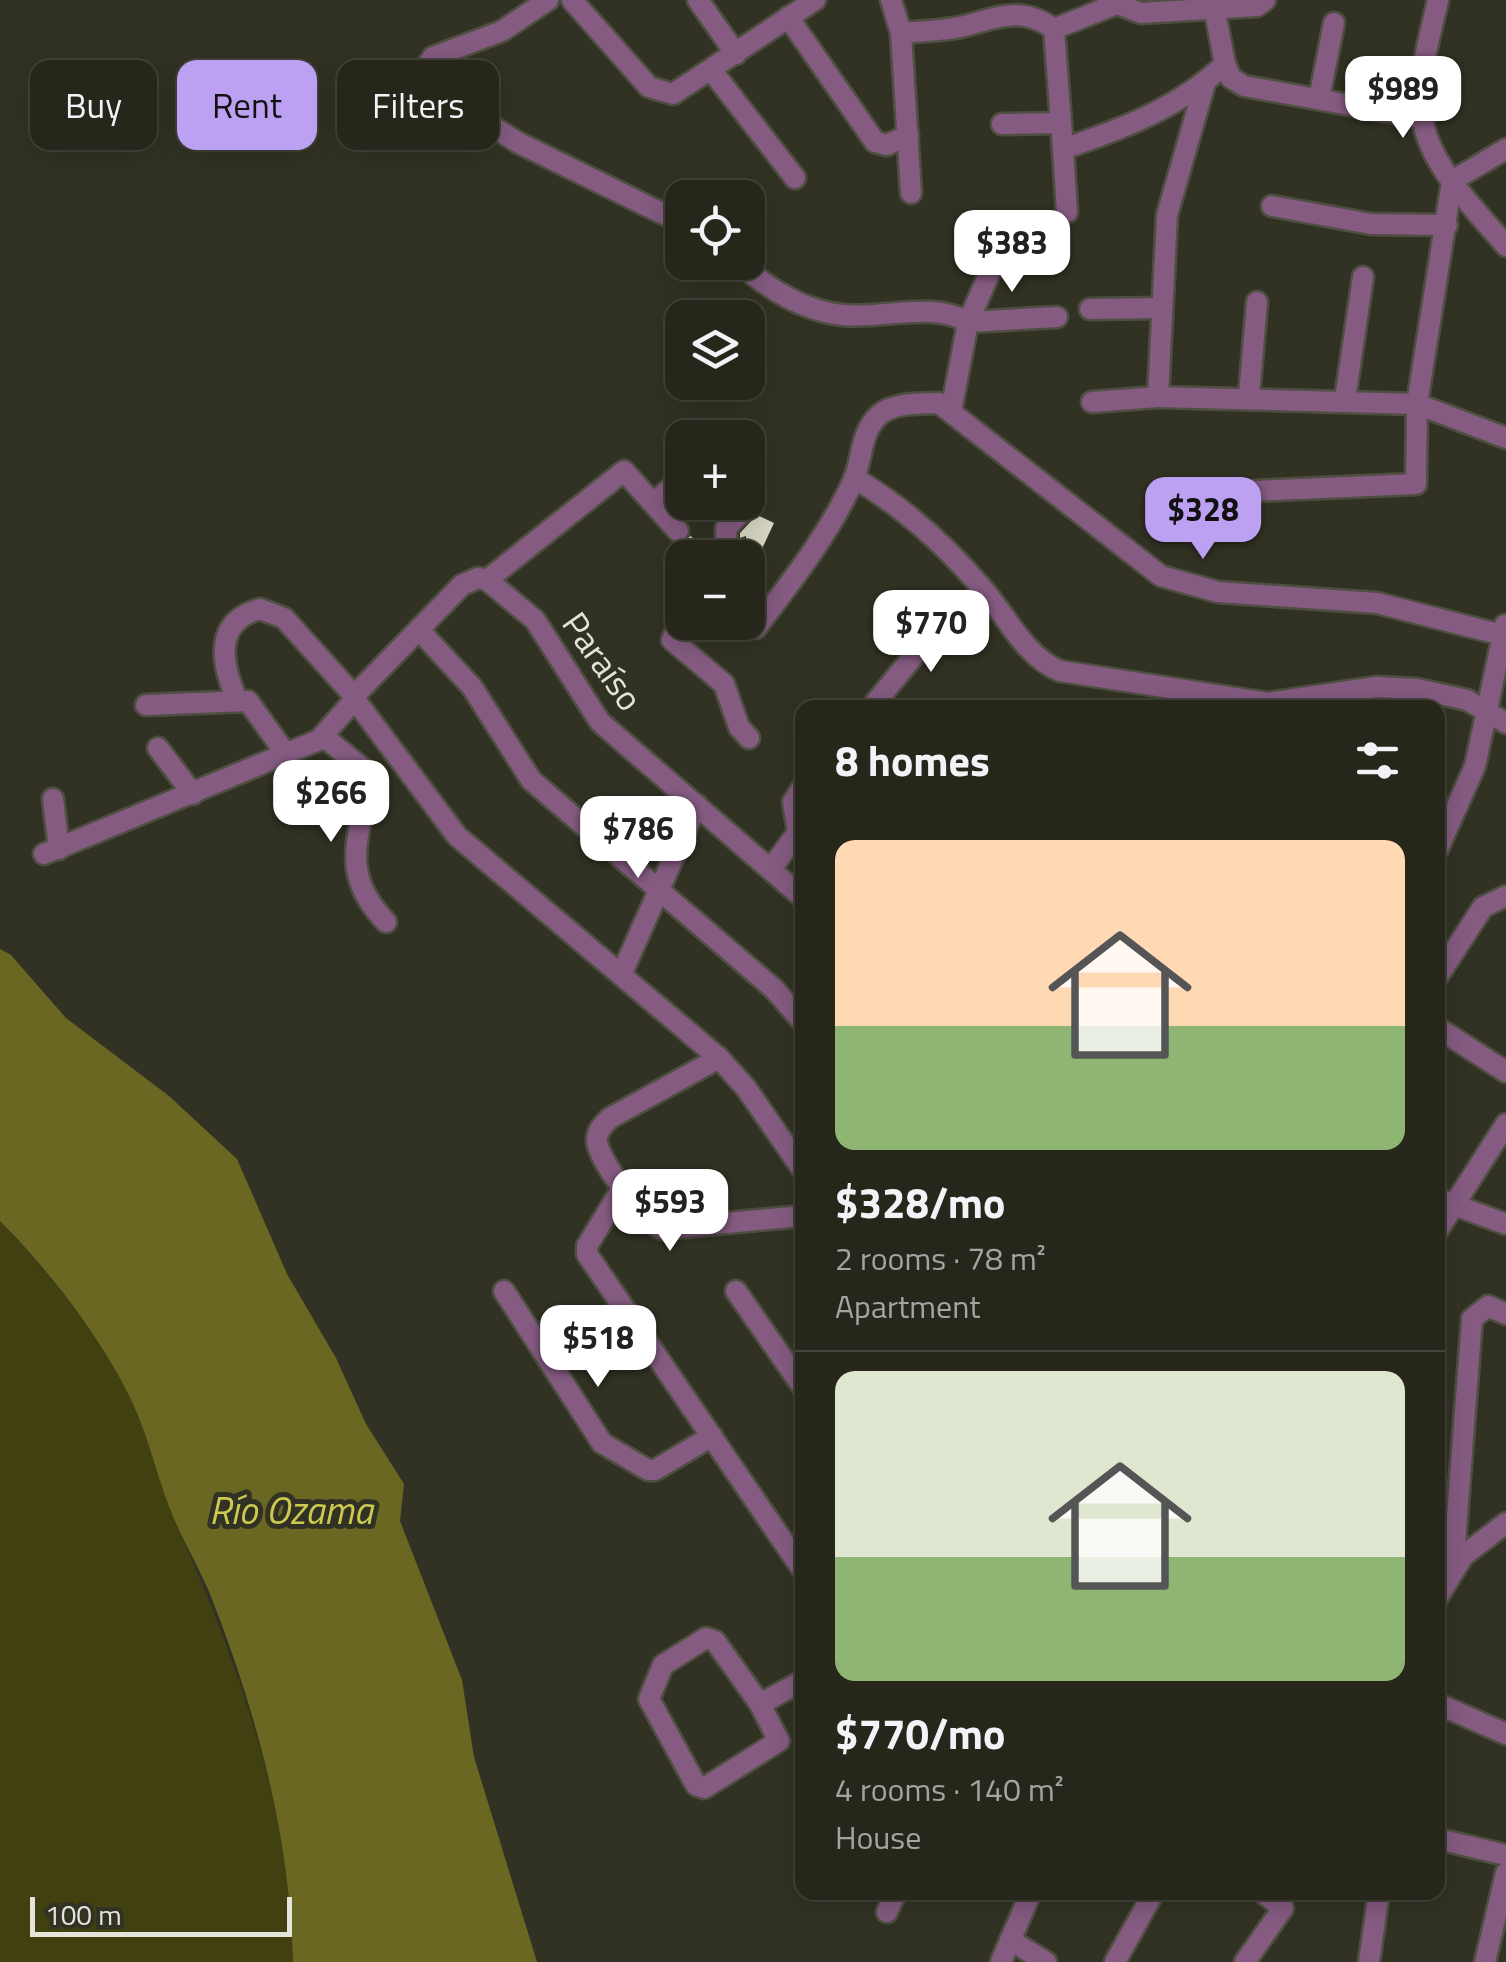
<!DOCTYPE html>
<meta charset="utf-8">
<style>
body{margin:0;font-family:"Titillium Web",sans-serif;background:#2e2e24;color:#f1f3f6;height:100vh;display:flex;flex-direction:column;font-size:38px;white-space:nowrap}
*{box-sizing:border-box;margin:0}
p{font-size:32px;color:#a4a5a3}
.icon{flex:none;width:55px;height:55px;fill:none;stroke:currentColor;stroke-width:2;stroke-linecap:round;stroke-linejoin:round}
.map{position:relative;flex:1;overflow:hidden}
.details{position:absolute;left:795px;top:700px;width:650px;height:1200px;display:flex;flex-direction:column;background:#26261b;border-radius:20px;box-shadow:0 5px 25px #0003,0 0 0 2px #42433a}
.details>*{flex:none}
.guide{position:absolute;left:30px;top:60px;width:615px;height:90px;display:flex;gap:20px}
.tools{position:absolute;left:665px;top:180px;display:grid;gap:20px}
.tools a{display:grid;place-items:center;width:100px;height:100px;border-radius:20px;background:#26261b;box-shadow:0 5px 25px #0003,0 0 0 2px #42433a;font-size:50px}
.scale{position:absolute;left:30px;bottom:25px;width:262px;box-sizing:border-box;padding-left:10px;border:5px solid #e4e4db;border-top:0;font-size:28px;line-height:35px;white-space:nowrap;color:#e4e4db;-webkit-text-stroke:8px #323224;paint-order:stroke}
.price{position:absolute;translate:-50% -85px;padding:0 22px;border-radius:20px;background:#fff;color:#222;font-size:32px;line-height:65px;filter:drop-shadow(0 2px 5px #0008)}
.price::after{content:'';position:absolute;left:50%;top:60px;width:30px;height:22px;margin-left:-15px;background:inherit;clip-path:polygon(0 0,100% 0,50% 100%)}
.price.current{background:#bca0f2;color:#111}
ul{padding:0;list-style:none}
li{display:grid;align-content:center;gap:20px;height:530px;padding:0 40px}
li+li{border-top:2px solid #42433a}
li span{display:grid;place-items:center;height:310px;border-radius:20px;color:#555}
li>.icon{margin-inline-start:auto}
span .icon{width:180px;height:180px;fill:#fffc;stroke-width:1}
li b{font-size:42px}
h2{display:flex;justify-content:space-between;align-items:center;height:120px;padding:0 40px;font-size:42px}
.chip{padding:0 35px;border-radius:20px;background:#26261b;box-shadow:0 5px 25px #0003,0 0 0 2px #42433a;font-size:35px;line-height:90px}
.chip.current{background:#bca0f2;color:#111}
.map>svg:first-child{display:block}
</style>
<div class="map">
<svg width="1506" height="1962" viewBox="0 0 1506 1962">
<rect width="100%" height="100%" fill="#323224"/>
<path fill="#414011" d="M 0,1221 C 50,1274 113,1350 139,1418 C 153,1454 162,1491 177,1526 C 239,1665 290,1808 293,1962 L 0,1962 Z"/>
<path fill="#696722" d="M 0,949 L 11,955 L 66,1018 L 169,1096 L 237,1159 L 287,1274 L 336,1358 L 366,1424 L 404,1484 L 400,1521 L 462,1680 L 474,1757 L 537,1962 L 293,1962 C 290,1835 256,1711 210,1594 C 199,1568 185,1544 174,1519 C 160,1486 152,1451 139,1418 C 113,1352 50,1271 0,1221 Z"/>
<g fill="#d7d7c4">
<path d="M 682,502 L 704,502 L 686,520 L 673,505 Z"/>
<path d="M 757,515 L 774,523 L 761,551 L 752,591 L 748,590 L 746,536 L 740,538 L 740,533 Z"/>
<path d="M 691,536 L 708,558 L 681,558 L 672,546 Z"/>
<path d="M 755,587 L 765,593 L 755,607 L 748,599 Z"/>
</g>
<g fill="none" stroke-linecap="round" stroke-linejoin="round">
<defs>
<g id="minor">
<path d="M 548,0 L 502,31 L 433,57 L 423,72 L 428,85 L 517,142 L 682,223"/>
<path d="M 572,0 L 649,87 L 673,94 L 815,0"/>
<path d="M 698,0 L 736,54"/>
<path d="M 891,0 L 901,33 L 911,193"/>
<path d="M 1107,0 L 1141,13 L 1257,6 L 1265,0"/>
<path d="M 1438,0 C 1430,36 1417,78 1422,116 C 1428,165 1476,210 1506,246"/>
<path d="M 788,17 L 875,142 L 887,145 L 908,135"/>
<path d="M 1054,29 L 1063,149 C 1122,129 1179,108 1225,64 L 1214,7"/>
<path d="M 1054,29 L 1114,5"/>
<path d="M 901,33 C 923,31 950,31 972,24 C 1003,15 1025,8 1054,29"/>
<path d="M 1225,64 L 1231,78 L 1244,86 L 1422,118"/>
<path d="M 712,71 L 795,178"/>
<path d="M 1205,83 L 1167,215 L 1158,397 L 1417,404 L 1506,438"/>
<path d="M 1319,99 L 1334,23"/>
<path d="M 1002,124 L 1061,123"/>
<path d="M 1063,149 L 1067,212"/>
<path d="M 1272,206 L 1371,224 L 1447,225"/>
<path d="M 1005,238 L 968,322 L 1057,317"/>
<path d="M 738,262 C 768,289 803,311 843,315 C 884,319 931,301 968,322 L 951,411"/>
<path d="M 1090,309 L 1161,308"/>
<path d="M 1249,396 L 1257,302"/>
<path d="M 1345,399 L 1363,277"/>
<path d="M 1092,402 L 1158,397"/>
<path d="M 854,478 C 902,506 946,546 982,588 C 1007,616 1024,656 1060,671 L 1268,703 L 1376,687 L 1417,689 L 1467,700 L 1506,723"/>
<path d="M 1255,491 L 1416,484 L 1417,404 L 1452,181 L 1506,149"/>
<path d="M 653,503 L 682,479"/>
<path d="M 727,558 L 726,528 L 751,502"/>
<path d="M 487,580 L 624,471 L 678,531"/>
<path d="M 682,617 L 672,640 L 724,684 L 739,727 L 749,738"/>
<path d="M 741,622 L 756,628 C 791,582 830,533 854,479 C 863,457 860,433 879,415 C 894,402 920,404 939,403 L 1161,576 L 1218,592 L 1377,603 L 1502,635"/>
<path d="M 419,630 L 472,687 L 531,780 L 774,989 L 802,1021"/>
<path d="M 146,705 L 248,701 L 286,754"/>
<path d="M 871,708 L 916,653 L 937,607"/>
<path d="M 323,736 L 363,769 L 369,780 C 359,839 339,873 386,922"/>
<path d="M 158,748 L 193,794"/>
<path d="M 53,799 L 59,849"/>
<path d="M 1438,849 L 1475,766 L 1505,625"/>
<path d="M 44,854 L 319,740 L 356,698 L 284,618 L 260,609 C 212,622 222,665 237,700"/>
<path d="M 771,869 L 798,832 L 793,802 L 802,788"/>
<path d="M 802,897 L 600,722 L 535,620 L 487,580 L 478,578 L 462,585 L 356,694 L 356,701 L 457,836 L 719,1058 L 746,1088 L 802,1169"/>
<path d="M 621,975 L 697,805"/>
<path d="M 1438,976 L 1483,907 L 1506,896"/>
<path d="M 1438,1028 L 1506,1072"/>
<path d="M 719,1058 L 610,1118 C 604,1124 598,1129 597,1138 C 594,1156 645,1222 662,1229 L 802,1216"/>
<path d="M 623,1187 L 587,1246 L 587,1254 L 802,1569"/>
<path d="M 1438,1199 L 1506,1224"/>
<path d="M 1438,1230 L 1506,1124"/>
<path d="M 504,1291 L 602,1443 L 648,1470 L 655,1470 L 712,1436"/>
<path d="M 736,1291 L 802,1386"/>
<path d="M 1453,1570 L 1472,1319 L 1488,1306 L 1506,1314"/>
<path d="M 1438,1597 L 1463,1556 L 1506,1523"/>
<path d="M 706,1638 L 715,1641 L 760,1704 L 779,1741 L 704,1788 L 696,1785 L 649,1699 L 663,1665 Z"/>
<path d="M 760,1704 L 802,1681"/>
<path d="M 1438,1704 L 1506,1734"/>
<path d="M 1438,1839 L 1506,1855"/>
<path d="M 887,1912 L 896,1892"/>
<path d="M 1010,1940 L 1046,1962"/>
<path d="M 1001,1962 L 1031,1892"/>
<path d="M 1115,1962 L 1154,1892"/>
<path d="M 1245,1962 L 1283,1908 L 1262,1892"/>
<path d="M 1369,1962 L 1379,1892"/>
<path d="M 1485,1962 L 1506,1873"/>
</g>
</defs>
<use href="#minor" stroke="#4e4e41" stroke-width="25"/>
<use href="#minor" stroke="#855b82" stroke-width="20"/>
</g>
<g text-anchor="middle" dominant-baseline="central" stroke-width="10" stroke-linejoin="round" paint-order="stroke">
<g font-size="35" fill="#e4e4db" stroke="#323224">
<text transform="translate(603 661) rotate(55)">Paraíso</text>
</g>
<g font-size="38" font-style="italic" fill="#cdc94f" stroke="#323224">
<text x="291" y="1510">Río Ozama</text>
</g>
</g>
</svg>
<div class="tools">
<a><svg class="icon" aria-label="locate" viewBox="0 0 24 24"><circle cx="12" cy="12" r="6"/><path d="M12 2v4M12 18v4M2 12h4M18 12h4"/></svg></a>
<a><svg class="icon" aria-label="layers" viewBox="0 0 24 24"><path d="M12 4l9 5-9 5-9-5zM3 14l9 5 9-5"/></svg></a>
<a>+</a>
<a>−</a>
</div>
<div class="scale">100 m</div>
<b class="price" style="left:1403px;top:141px">$989</b>
<b class="price" style="left:1012px;top:295px">$383</b>
<b class="price current" style="left:1203px;top:562px">$328</b>
<b class="price" style="left:931px;top:675px">$770</b>
<b class="price" style="left:331px;top:845px">$266</b>
<b class="price" style="left:638px;top:881px">$786</b>
<b class="price" style="left:670px;top:1254px">$593</b>
<b class="price" style="left:598px;top:1390px">$518</b>
<div class="guide">
<a class="chip">Buy</a>
<a class="chip current">Rent</a>
<a class="chip">Filters</a>
</div>
<section class="details">
<h2>8 homes<svg class="icon" aria-label="filters" viewBox="0 0 24 24"><path d="M4 7h16M4 17h16"/><circle cx="9" cy="7" r="2"/><circle cx="15" cy="17" r="2"/></svg></h2>
<ul>
<li><span style="background:linear-gradient(#ffd9b3 60%,#8fb573 0)"><svg class="icon" aria-label="home" viewBox="0 0 24 24"><path d="M3 11l9-7 9 7M6 9v11h12V9"/></svg></span><div><b>$328/mo</b><p>2 rooms · 78 m²</p><p>Apartment</p></div></li>
<li><span style="background:linear-gradient(#dfe7d0 60%,#8fb573 0)"><svg class="icon" aria-label="home" viewBox="0 0 24 24"><path d="M3 11l9-7 9 7M6 9v11h12V9"/></svg></span><div><b>$770/mo</b><p>4 rooms · 140 m²</p><p>House</p></div></li>
</ul>
</section>
</div>
